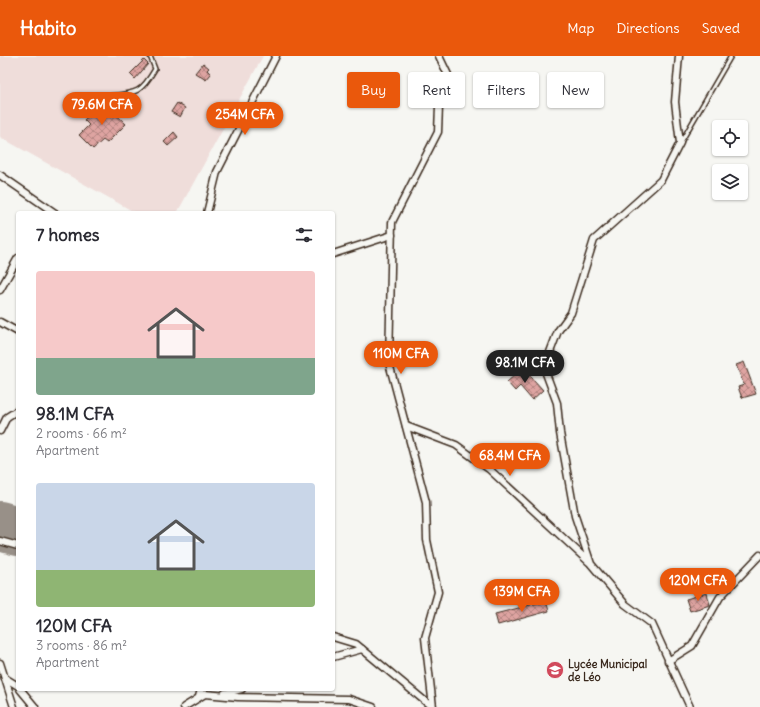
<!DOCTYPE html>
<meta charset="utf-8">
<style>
body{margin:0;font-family:Delius,sans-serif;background:#f2f2f3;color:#2b2b33;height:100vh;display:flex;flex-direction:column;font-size:15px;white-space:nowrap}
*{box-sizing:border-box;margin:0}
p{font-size:13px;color:#7c7c81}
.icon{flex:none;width:22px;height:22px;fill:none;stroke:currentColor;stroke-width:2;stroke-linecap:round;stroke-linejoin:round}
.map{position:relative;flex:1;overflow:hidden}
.panel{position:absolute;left:16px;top:155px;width:319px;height:480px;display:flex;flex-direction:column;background:#fff;border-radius:4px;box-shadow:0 1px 3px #0004}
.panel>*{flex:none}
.guide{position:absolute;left:347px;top:16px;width:353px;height:36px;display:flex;gap:8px}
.fabs{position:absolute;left:712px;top:64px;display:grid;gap:8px}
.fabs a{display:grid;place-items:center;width:36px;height:36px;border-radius:4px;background:#fff;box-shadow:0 1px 3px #0004;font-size:20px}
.price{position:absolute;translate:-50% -34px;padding:0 9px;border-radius:14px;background:#ea580c;color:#fff;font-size:13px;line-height:26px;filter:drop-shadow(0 1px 2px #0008)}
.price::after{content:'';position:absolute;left:50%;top:24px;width:12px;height:9px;margin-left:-6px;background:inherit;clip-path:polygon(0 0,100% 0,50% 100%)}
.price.selected{background:#222;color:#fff}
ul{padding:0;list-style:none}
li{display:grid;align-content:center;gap:8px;height:212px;padding:0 20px}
li span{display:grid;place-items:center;height:124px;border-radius:4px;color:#555}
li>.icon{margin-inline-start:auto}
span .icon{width:72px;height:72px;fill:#fffc;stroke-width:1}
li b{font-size:17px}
h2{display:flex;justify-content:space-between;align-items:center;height:48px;padding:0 20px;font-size:17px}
.chip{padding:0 14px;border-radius:4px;background:#fff;box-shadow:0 1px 3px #0004;font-size:14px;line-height:36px}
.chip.selected{background:#ea580c;color:#fff}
header{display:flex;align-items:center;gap:24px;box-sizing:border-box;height:56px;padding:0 20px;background:#ea580c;color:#fff}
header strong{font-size:19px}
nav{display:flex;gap:22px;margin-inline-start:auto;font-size:14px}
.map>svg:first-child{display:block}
</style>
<header>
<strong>Habito</strong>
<nav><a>Map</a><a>Directions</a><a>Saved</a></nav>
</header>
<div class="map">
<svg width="760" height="651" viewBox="0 0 760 651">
<defs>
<pattern id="building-cross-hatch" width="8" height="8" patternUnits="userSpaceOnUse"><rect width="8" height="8" fill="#dea4a1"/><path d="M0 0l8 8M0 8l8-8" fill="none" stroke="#b58683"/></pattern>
</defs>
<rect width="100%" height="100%" fill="#f6f6f2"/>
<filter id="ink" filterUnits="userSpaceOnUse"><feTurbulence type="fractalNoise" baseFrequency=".025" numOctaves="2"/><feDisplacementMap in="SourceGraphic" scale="8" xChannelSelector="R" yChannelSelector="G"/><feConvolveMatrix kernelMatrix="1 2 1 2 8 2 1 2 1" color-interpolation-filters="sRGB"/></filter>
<g filter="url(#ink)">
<path fill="#efddda" d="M 0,0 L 263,0 L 177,157 L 136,157 L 0,81 Z"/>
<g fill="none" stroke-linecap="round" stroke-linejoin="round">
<path stroke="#989088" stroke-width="50" d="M 0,470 L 18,475"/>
</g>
<g fill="url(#building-cross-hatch)" stroke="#3b2a1e">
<path d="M 144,4 L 148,8 L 135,23 L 130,18 Z"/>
<path d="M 203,7 L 209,12 L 207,14 L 211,18 L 206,24 L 195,17 Z"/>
<path d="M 103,46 L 126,68 L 107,87 L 103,84 L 93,93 L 79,79 L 89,69 L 84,64 Z"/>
<path d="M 177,47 L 185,52 L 180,61 L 171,56 Z"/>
<path d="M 174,76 L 178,81 L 168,90 L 164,86 Z"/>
<path d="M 744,306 L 756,338 L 742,342 L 738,331 L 744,329 L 736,309 Z"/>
<path d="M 523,312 L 543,334 L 532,344 L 520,330 L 515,335 L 507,326 Z"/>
<path d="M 707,537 L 710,549 L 690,555 L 686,543 Z"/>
<path d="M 546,545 L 549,555 L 498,569 L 495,558 Z"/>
</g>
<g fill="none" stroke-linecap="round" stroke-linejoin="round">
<defs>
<g id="lane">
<path d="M 110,40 C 137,37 141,37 155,13 L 150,0"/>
<path d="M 681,86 L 731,0"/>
</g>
<g id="street">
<path d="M 679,0 L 675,46 L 680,87 L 661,124 L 594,184 L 571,257 L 558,275 L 544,312 L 557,347 L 560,377 L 575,460 L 591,508 L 625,548 L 652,568 L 690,651"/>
<path d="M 0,119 L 55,157"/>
<path d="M 207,157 L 217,116 L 276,0"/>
<path d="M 333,198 L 392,179"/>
<path d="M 0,234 L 18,202"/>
<path d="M 0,266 L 18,276"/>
<path d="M 406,370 L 456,389 L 489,413 L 589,506"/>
<path d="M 0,375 L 7,361 L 18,354"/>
<path d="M 0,485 L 18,490"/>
<path d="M 333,581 L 356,588 L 432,651"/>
<path d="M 333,601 L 362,593"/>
<path d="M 668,605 L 692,590 L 720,541 L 760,499"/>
<path d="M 0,607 L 14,651"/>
<path d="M 5,622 L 18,630"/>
<path d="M 20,633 L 35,651"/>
<path d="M 225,637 L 242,633"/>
<path d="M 199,641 L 201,633"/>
<path d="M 184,651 L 205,638 L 238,641 L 349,643 L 373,651"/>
<path d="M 433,651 L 425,582 L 438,536 L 427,484 L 426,446 L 389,307 L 392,166 L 438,76 L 439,50 L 450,23 L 439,0"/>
</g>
</defs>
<use href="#lane" stroke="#3b2a1e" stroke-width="6"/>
<use href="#street" stroke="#3b2a1e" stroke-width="9"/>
<use href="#lane" stroke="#f6f6f2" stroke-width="3"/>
<use href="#street" stroke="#f6f6f2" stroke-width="6"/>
</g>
</g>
<defs>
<symbol id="school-disc" viewBox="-11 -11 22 22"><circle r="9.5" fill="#d1495b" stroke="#f6f6f2"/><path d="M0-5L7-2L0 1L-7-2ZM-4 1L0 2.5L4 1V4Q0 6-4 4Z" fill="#fff"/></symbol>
</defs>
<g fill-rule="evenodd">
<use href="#school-disc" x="545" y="604" width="20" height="20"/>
</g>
<g text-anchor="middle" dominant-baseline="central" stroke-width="3.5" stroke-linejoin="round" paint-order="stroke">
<g font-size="11" font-weight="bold" fill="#3b2a1e" stroke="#f6f6f2" text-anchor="start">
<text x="568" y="608">Lycée Municipal<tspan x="568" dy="13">de Léo</tspan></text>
</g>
</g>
</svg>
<div class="fabs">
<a><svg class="icon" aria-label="locate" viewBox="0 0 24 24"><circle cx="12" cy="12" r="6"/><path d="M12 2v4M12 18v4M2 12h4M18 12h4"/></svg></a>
<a><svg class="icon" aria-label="layers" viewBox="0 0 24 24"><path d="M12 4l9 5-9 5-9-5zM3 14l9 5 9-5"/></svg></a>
</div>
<b class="price" style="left:102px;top:70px">79.6M CFA</b>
<b class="price" style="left:245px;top:80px">254M CFA</b>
<b class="price" style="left:401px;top:319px">110M CFA</b>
<b class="price selected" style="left:525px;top:328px">98.1M CFA</b>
<b class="price" style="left:510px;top:421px">68.4M CFA</b>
<b class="price" style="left:698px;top:546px">120M CFA</b>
<b class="price" style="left:522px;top:557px">139M CFA</b>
<div class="guide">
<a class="chip selected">Buy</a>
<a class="chip">Rent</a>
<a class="chip">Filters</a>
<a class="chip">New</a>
</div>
<section class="panel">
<h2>7 homes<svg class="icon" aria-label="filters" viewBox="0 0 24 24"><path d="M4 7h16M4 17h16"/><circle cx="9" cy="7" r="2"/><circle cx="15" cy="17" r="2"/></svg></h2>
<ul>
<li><span style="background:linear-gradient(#f6c9c9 70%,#7fa58c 0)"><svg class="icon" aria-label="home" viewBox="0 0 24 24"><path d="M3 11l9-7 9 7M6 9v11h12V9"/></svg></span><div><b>98.1M CFA</b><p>2 rooms · 66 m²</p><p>Apartment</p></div></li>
<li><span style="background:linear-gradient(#c9d6e8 70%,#8fb573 0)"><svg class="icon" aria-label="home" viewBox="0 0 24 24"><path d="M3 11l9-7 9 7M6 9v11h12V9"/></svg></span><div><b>120M CFA</b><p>3 rooms · 86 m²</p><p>Apartment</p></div></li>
</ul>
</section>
</div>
